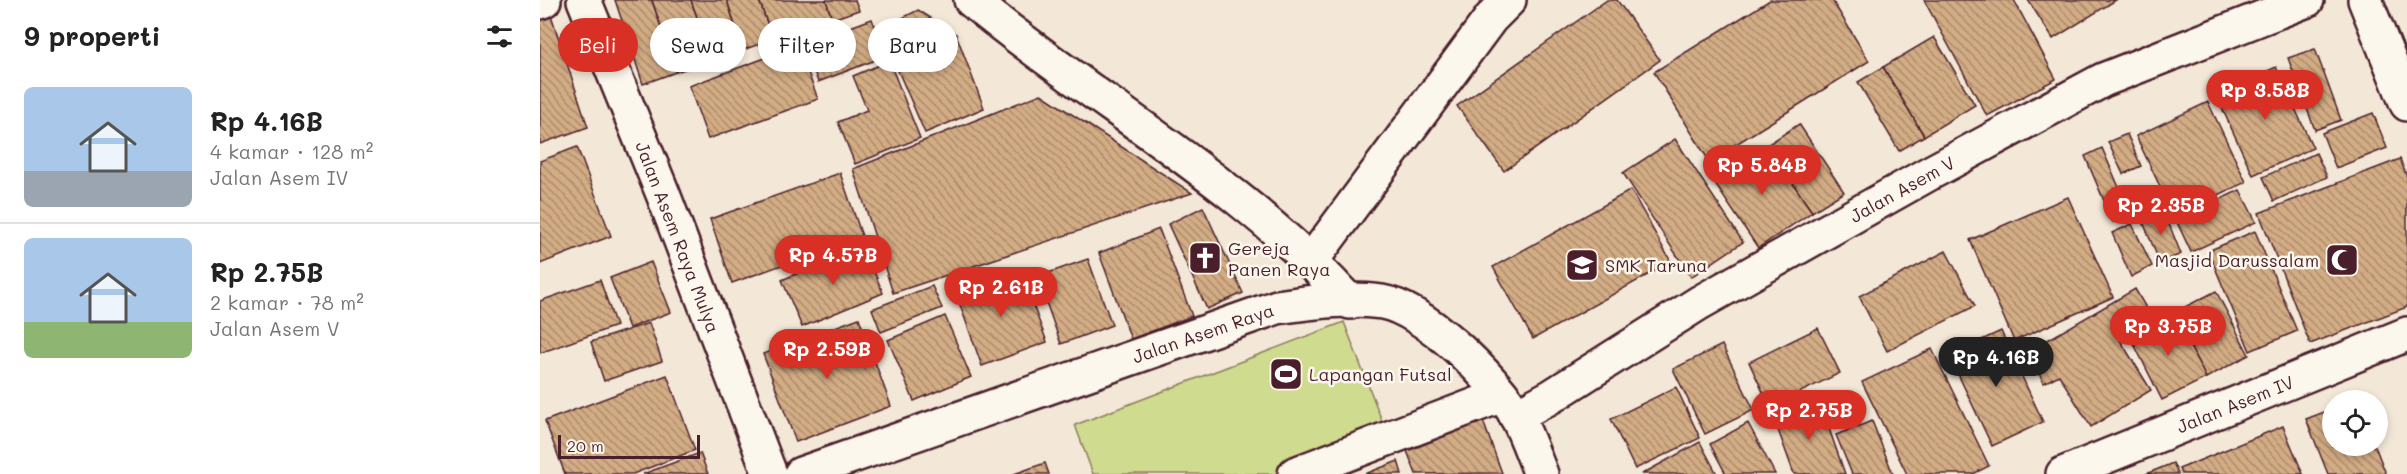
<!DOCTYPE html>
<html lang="id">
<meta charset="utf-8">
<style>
body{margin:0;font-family:Mali,sans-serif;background:#f6f6f6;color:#222;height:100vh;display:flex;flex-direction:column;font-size:22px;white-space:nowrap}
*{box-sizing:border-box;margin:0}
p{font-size:20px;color:#767676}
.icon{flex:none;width:33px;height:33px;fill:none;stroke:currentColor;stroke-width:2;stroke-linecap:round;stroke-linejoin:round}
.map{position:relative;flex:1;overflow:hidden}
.sheet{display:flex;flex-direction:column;background:#fff;width:540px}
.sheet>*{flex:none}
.hud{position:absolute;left:18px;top:18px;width:570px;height:54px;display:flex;gap:12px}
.controls{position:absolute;left:1782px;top:390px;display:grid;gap:12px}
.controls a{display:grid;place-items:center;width:66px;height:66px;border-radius:50%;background:#fff;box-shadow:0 3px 9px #0003;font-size:30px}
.scale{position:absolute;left:18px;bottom:15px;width:142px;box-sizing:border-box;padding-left:6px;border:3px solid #4a1f2b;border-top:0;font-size:16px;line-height:21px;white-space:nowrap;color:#4a1f2b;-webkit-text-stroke:4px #fbf7ec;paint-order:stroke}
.price{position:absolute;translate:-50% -51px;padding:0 14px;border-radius:21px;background:#d93025;color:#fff;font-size:20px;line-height:39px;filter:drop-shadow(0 2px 3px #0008)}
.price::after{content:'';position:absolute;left:50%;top:36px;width:18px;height:14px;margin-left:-9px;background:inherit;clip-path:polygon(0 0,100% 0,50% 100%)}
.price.active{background:#222;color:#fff}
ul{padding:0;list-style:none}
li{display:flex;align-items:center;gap:18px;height:150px;padding:0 24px}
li+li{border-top:2px solid #e0e0e0}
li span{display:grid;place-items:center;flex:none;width:168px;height:120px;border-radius:9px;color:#555}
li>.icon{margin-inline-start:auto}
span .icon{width:72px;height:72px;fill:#fffc;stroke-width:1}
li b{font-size:26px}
h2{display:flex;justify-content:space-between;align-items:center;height:72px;padding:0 24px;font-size:26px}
.chip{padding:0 21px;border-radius:27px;background:#fff;box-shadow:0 3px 9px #0003;font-size:21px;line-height:54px}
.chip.active{background:#d93025;color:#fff}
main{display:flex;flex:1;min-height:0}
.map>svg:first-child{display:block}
</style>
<main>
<section class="sheet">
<h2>9 properti<svg class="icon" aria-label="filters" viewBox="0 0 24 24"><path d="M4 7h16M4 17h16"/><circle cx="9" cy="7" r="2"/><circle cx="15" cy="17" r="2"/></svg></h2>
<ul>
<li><span style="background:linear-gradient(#a9c7e8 70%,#9aa5b1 0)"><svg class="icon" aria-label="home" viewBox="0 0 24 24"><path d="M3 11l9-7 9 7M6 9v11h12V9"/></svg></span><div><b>Rp 4.16B</b><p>4 kamar · 128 m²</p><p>Jalan Asem IV</p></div></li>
<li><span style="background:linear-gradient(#a9c7e8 70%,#8fb573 0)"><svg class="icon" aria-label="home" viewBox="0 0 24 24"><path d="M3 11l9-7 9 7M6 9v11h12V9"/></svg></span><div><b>Rp 2.75B</b><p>2 kamar · 78 m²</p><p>Jalan Asem V</p></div></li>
</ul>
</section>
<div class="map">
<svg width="1867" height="474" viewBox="0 0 1867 474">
<defs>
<pattern id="building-back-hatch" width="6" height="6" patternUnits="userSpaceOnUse" patternTransform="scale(1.5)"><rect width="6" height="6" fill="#d2ac84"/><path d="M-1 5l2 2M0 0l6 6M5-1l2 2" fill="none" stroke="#ac8b6c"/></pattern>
</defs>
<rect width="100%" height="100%" fill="#f3e8d7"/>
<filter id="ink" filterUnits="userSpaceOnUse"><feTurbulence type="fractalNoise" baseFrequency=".0167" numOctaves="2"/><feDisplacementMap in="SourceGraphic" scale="12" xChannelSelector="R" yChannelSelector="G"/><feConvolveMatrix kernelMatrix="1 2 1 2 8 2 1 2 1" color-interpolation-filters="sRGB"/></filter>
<g filter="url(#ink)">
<path fill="#cfdb8f" stroke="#8c7d5d" stroke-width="1.5" d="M 804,322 L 847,434 L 743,474 L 553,474 L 535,425 Z"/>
<g fill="url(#building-back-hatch)" stroke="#4a1f2b" stroke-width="1.5">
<path d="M 75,0 L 112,0 L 136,72 L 103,84 Z"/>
<path d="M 112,0 L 151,0 L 172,60 L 136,72 Z"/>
<path d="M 151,0 L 187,0 L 203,50 L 172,60 Z"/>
<path d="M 187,0 L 219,0 L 233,39 L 203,50 Z"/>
<path d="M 219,0 L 286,0 L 292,19 L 233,39 Z"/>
<path d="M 286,0 L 315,0 L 319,10 L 292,19 Z"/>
<path d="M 1067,0 L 1077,0 L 1120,60 L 964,171 L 917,106 Z"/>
<path d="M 1230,0 L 1292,0 L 1329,61 L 1169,161 L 1114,72 Z"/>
<path d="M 1384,0 L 1474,0 L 1516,79 L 1447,116 Z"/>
<path d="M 1488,0 L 1576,0 L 1513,39 Z"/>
<path d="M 378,10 L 416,34 L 444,108 L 385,133 L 340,29 Z"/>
<path d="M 10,12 L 48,127 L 0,144 L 0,16 Z"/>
<path d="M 332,19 L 346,56 L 278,82 L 264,44 Z"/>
<path d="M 1394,37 L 1435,105 L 1384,136 L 1343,67 Z"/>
<path d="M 258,46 L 278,99 L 168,139 L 149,86 Z"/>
<path d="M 1775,49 L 1801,120 L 1775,130 L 1748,58 Z"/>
<path d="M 349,61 L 380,138 L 315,164 L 298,122 L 327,110 L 313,76 Z"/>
<path d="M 1343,67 L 1384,136 L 1359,151 L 1318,82 Z"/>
<path d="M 1736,67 L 1773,148 L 1713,175 L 1676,95 Z"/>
<path d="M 501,94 L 652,193 L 353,293 L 313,169 Z"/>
<path d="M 1668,102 L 1706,182 L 1634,216 L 1596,136 Z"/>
<path d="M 1833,113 L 1847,148 L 1796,168 L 1782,133 Z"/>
<path d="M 1259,124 L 1304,192 L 1272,212 L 1227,145 Z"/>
<path d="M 1587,134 L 1601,166 L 1583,174 L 1568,142 Z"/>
<path d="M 1135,139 L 1203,242 L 1151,277 L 1083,173 Z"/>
<path d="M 1227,145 L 1272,212 L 1218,248 L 1173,181 Z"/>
<path d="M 37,147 L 71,236 L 0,264 L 0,161 Z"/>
<path d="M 1562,148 L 1591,215 L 1573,222 L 1545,156 Z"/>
<path d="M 1776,153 L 1787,177 L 1734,201 L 1723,177 Z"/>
<path d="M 1860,159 L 1867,177 L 1867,307 L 1770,344 L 1719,213 Z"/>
<path d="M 300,173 L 322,236 L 192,283 L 170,219 Z"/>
<path d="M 1091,190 L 1131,262 L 993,339 L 953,267 Z"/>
<path d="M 1700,190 L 1716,222 L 1651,252 L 1636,220 Z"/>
<path d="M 1528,197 L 1573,297 L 1474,341 L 1430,240 Z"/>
<path d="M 663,207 L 703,293 L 667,309 L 628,224 Z"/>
<path d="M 1623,209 L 1641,254 L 1620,263 L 1601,217 Z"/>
<path d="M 1592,224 L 1612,266 L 1591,277 L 1572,233 Z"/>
<path d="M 619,229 L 652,316 L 591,339 L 559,253 Z"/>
<path d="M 1715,231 L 1757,331 L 1710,351 L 1668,251 Z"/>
<path d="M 323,245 L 343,293 L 262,327 L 242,280 Z"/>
<path d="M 1406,251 L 1435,306 L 1347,351 L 1319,296 Z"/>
<path d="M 548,259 L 572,325 L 521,344 L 497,277 Z"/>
<path d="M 111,262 L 131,312 L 89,328 L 70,278 Z"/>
<path d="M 480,271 L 507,342 L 442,366 L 416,294 Z"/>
<path d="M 60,280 L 76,326 L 0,353 L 0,301 Z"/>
<path d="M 392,286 L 402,308 L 341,332 L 332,309 Z"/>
<path d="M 1595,289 L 1613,320 L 1580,340 L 1611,390 L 1551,427 L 1519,375 L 1504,383 L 1487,352 Z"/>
<path d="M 1676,291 L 1709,355 L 1666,378 L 1633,313 Z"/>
<path d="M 1633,313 L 1666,378 L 1622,400 L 1590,336 Z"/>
<path d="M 405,316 L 431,377 L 374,401 L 348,340 Z"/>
<path d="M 319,318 L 351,406 L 256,442 L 223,354 Z"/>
<path d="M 109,323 L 122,361 L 64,381 L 51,342 Z"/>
<path d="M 1278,328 L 1300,373 L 1230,407 L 1209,362 Z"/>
<path d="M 1461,331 L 1503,422 L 1452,446 L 1409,355 Z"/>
<path d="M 1182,345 L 1214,410 L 1165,434 L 1133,369 Z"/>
<path d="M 1392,349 L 1449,466 L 1433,474 L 1367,474 L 1322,382 Z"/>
<path d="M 127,375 L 155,450 L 93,474 L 25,474 L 5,421 Z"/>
<path d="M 1136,387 L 1160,438 L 1095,469 L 1071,419 Z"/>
<path d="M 1279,400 L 1305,474 L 1254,474 L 1233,416 Z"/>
<path d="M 1792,409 L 1792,446 L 1835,446 L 1846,474 L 1788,474 L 1766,419 Z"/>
<path d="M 943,421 L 962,473 L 876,474 L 867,451 Z"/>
<path d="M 1332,421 L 1353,474 L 1312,474 L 1296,435 Z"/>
<path d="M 1208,423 L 1235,474 L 1186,474 L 1170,444 Z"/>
<path d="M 1743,426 L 1763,474 L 1641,474 L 1639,469 Z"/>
<path d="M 1160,442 L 1177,474 L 1102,474 Z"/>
<path d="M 160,453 L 168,474 L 103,474 Z"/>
<path d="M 858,461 L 862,474 L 825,474 Z"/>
<path d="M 505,463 L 509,474 L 474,474 Z"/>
<path d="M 1633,463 L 1638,474 L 1606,474 Z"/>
</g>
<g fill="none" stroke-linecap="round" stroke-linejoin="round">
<defs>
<g id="minor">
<path d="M 44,0 L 123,194 L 230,474"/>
<path d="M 431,0 C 556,103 700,181 810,302"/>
<path d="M 1825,0 L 1867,104"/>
<path d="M 0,2 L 4,0"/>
<path d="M 772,260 L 951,18 L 969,0"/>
<path d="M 976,416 L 1012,396 L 1159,303 L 1390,173 L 1563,80 L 1767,0"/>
<path d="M 261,474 L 737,307 C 770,302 808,297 842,302 C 884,309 955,378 976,415 C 986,433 993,455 1001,474"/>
<path d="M 755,474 L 962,395"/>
<path d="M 1523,474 L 1867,334"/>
</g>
</defs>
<use href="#minor" stroke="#4a1f2b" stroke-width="38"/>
<use href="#minor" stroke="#fbf7ec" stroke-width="33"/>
</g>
</g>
<defs>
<symbol id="church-square" viewBox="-11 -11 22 22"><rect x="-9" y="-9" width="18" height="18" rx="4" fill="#4a1f2b" stroke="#fbf7ec"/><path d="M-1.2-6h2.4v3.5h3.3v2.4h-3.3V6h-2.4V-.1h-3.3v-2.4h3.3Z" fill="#fff"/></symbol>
<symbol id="mosque-square" viewBox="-11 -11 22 22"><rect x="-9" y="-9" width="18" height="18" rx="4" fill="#4a1f2b" stroke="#fbf7ec"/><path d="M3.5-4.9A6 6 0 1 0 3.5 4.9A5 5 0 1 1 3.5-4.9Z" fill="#fff"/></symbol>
<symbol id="school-square" viewBox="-11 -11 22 22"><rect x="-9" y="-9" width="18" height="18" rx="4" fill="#4a1f2b" stroke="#fbf7ec"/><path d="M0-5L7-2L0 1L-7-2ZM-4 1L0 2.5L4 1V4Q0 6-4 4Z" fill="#fff"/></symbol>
<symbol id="stadium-square" viewBox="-11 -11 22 22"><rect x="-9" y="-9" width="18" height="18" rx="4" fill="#4a1f2b" stroke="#fbf7ec"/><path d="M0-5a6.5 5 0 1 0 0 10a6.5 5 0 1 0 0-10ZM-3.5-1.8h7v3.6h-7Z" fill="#fff"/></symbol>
</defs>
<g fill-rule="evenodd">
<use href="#church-square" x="646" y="239" width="38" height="38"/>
<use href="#mosque-square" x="1783" y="241" width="38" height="38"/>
<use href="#school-square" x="1023" y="246" width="38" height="38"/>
<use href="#stadium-square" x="727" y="355" width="38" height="38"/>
</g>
<g text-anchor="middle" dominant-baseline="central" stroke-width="5" stroke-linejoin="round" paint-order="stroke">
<g font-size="18" fill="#4a1f2b" stroke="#fbf7ec">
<text transform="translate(1362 189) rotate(-29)">Jalan Asem V</text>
<text transform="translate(138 237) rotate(69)">Jalan Asem Raya Mulya</text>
<text transform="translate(663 333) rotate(-19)">Jalan Asem Raya</text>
<text transform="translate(1695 404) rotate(-22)">Jalan Asem IV</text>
</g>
<g font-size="18" fill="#4a1f2b" stroke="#fbf7ec" text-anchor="start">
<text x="688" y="248">Gereja<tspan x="688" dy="21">Panen Raya</tspan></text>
<text x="1779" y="260" text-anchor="end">Masjid Darussalam</text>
<text x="1065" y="265">SMK Taruna</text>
<text x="769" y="374">Lapangan Futsal</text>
</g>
</g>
</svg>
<div class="controls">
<a><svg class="icon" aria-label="locate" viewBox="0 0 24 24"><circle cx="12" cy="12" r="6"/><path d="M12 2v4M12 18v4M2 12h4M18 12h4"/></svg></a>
</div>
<div class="scale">20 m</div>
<b class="price" style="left:1725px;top:121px">Rp 3.58B</b>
<b class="price" style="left:1222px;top:196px">Rp 5.84B</b>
<b class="price" style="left:1621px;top:236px">Rp 2.35B</b>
<b class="price" style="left:293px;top:286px">Rp 4.57B</b>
<b class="price" style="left:461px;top:318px">Rp 2.61B</b>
<b class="price" style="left:1628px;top:357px">Rp 3.75B</b>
<b class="price" style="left:287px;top:380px">Rp 2.59B</b>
<b class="price active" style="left:1456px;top:388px">Rp 4.16B</b>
<b class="price" style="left:1269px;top:441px">Rp 2.75B</b>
<div class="hud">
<a class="chip active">Beli</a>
<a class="chip">Sewa</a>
<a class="chip">Filter</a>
<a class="chip">Baru</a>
</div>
</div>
</main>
